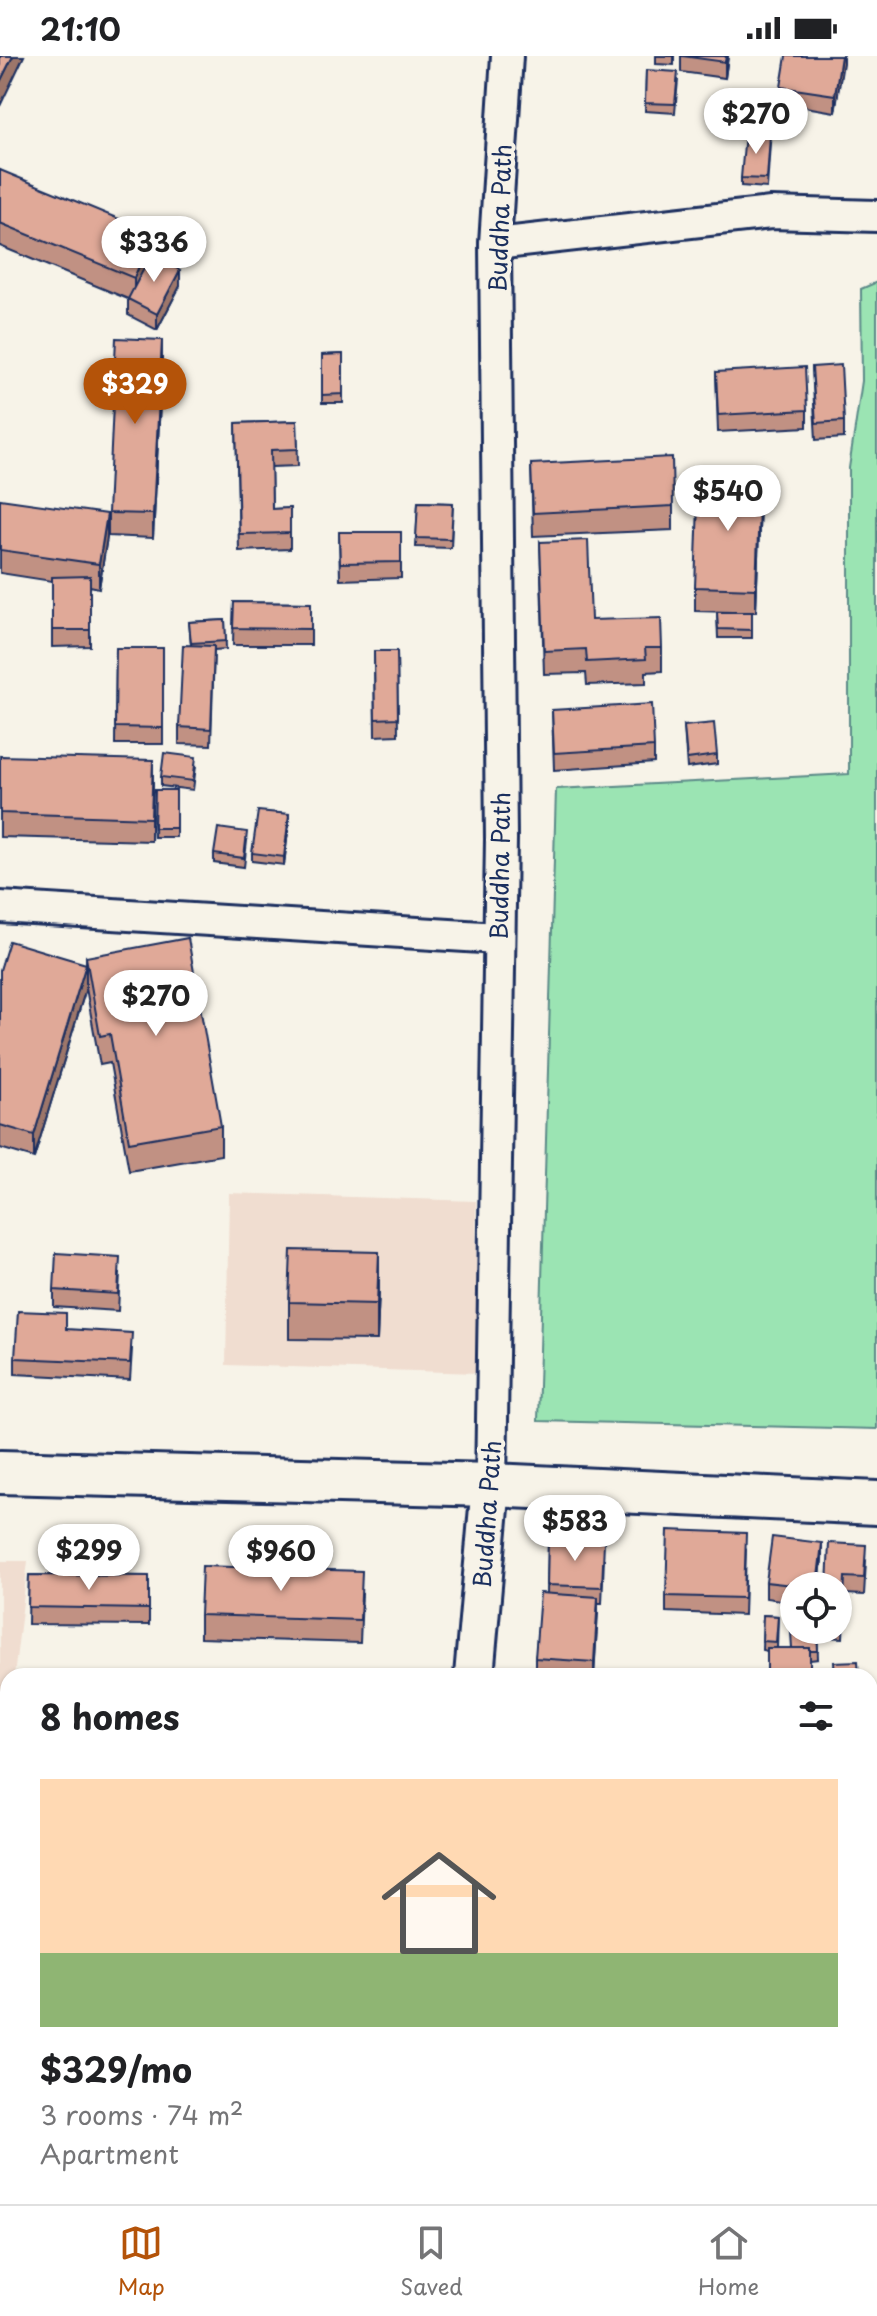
<!DOCTYPE html>
<meta charset="utf-8">
<style>
body{margin:0;font-family:"Playpen Sans",sans-serif;background:#f6f6f6;color:#202124;height:100vh;display:flex;flex-direction:column;font-size:30px;white-space:nowrap}
*{box-sizing:border-box;margin:0}
p{font-size:26px;color:#757577}
.icon{flex:none;width:44px;height:44px;fill:none;stroke:currentColor;stroke-width:2;stroke-linecap:round;stroke-linejoin:round}
.map{position:relative;flex:1;overflow:hidden}
.side{position:absolute;left:0px;top:1612px;width:878px;height:536px;display:flex;flex-direction:column;background:#fff;border-radius:24px 24px 0 0;box-shadow:0 2px 6px #0004}
.side>*{flex:none}
.buttons{position:absolute;left:780px;top:1516px;display:grid;gap:16px}
.buttons a{display:grid;place-items:center;width:72px;height:72px;border-radius:50%;background:#fff;box-shadow:0 2px 6px #0004;font-size:40px}
.price{position:absolute;translate:-50% -68px;padding:0 18px;border-radius:28px;background:#fff;color:#222;font-size:26px;line-height:52px;filter:drop-shadow(0 2px 4px #0008)}
.price::after{content:'';position:absolute;left:50%;top:48px;width:24px;height:18px;margin-left:-12px;background:inherit;clip-path:polygon(0 0,100% 0,50% 100%)}
.price.selected{background:#b45309;color:#fff}
ul{padding:0;list-style:none}
li{display:grid;align-content:center;gap:16px;height:424px;padding:0 40px}
li+li{border-top:2px solid #e0e0e0}
li span{display:grid;place-items:center;height:248px;border-radius:0px;color:#555}
li>.icon{margin-inline-start:auto}
span .icon{width:144px;height:144px;fill:#fffc;stroke-width:1}
li b{font-size:34px}
h2{display:flex;justify-content:space-between;align-items:center;height:96px;padding:0 40px;font-size:34px}
.status{display:flex;justify-content:space-between;align-items:center;height:56px;padding:0 40px;background:#fff;direction:ltr}
.status svg{height:22px;fill:currentColor}
.tabs{display:flex;justify-content:space-around;align-items:center;height:112px;border-top:2px solid #e0e0e0;background:#fff;font-size:22px;color:#757577}
.tabs a{display:grid;justify-items:center;gap:4px}
.tabs .selected{color:#b45309}
.map>svg:first-child{display:block}
</style>
<div class="status"><b>21:10</b><svg viewBox="0 0 49 12"><path d="M0 12V9h3v3zM5 12V6h3v6zM10 12V3h3v9zM15 12V0h3v12zM26 1h20v11H26zM47 4h2v5h-2z"/></svg></div>
<div class="map">
<svg width="877" height="2148" viewBox="0 0 877 2148">
<rect width="100%" height="100%" fill="#f7f3e8"/>
<filter id="ink" filterUnits="userSpaceOnUse"><feTurbulence type="fractalNoise" baseFrequency=".0125" numOctaves="2"/><feDisplacementMap in="SourceGraphic" scale="16" xChannelSelector="R" yChannelSelector="G"/><feConvolveMatrix kernelMatrix="1 2 1 2 8 2 1 2 1" color-interpolation-filters="sRGB"/></filter>
<g filter="url(#ink)">
<g fill="#f0ddd0">
<path d="M 229,1137 L 476,1145 L 477,1317 L 226,1309 Z"/>
<path d="M 0,1505 L 28,1505 L 14,1620 L 8,1620 L 8,1676 L 0,1746 Z"/>
</g>
<path fill="#9be4b3" stroke="#5b8a88" stroke-width="2" d="M 877,226 L 877,1373 L 538,1365 L 556,733 L 849,718 L 849,412 L 862,325 L 861,233 Z"/>
<g fill="none" stroke-linecap="round" stroke-linejoin="round">
<defs>
<g id="minor">
<path d="M 495,188 L 771,157 L 877,160"/>
<path d="M 0,851 L 498,882"/>
<path d="M 491,1429 L 501,783 L 495,188 L 507,0"/>
<path d="M 429,2147 L 877,2142"/>
</g>
<g id="tertiary">
<path d="M 474,1620 L 491,1429"/>
<path d="M 429,2148 L 430,2140"/>
</g>
<path id="secondary" d="M 0,1416 L 491,1429 L 877,1447"/>
</defs>
<use href="#minor" stroke="#1b2f5e" stroke-width="36"/>
<use href="#tertiary" stroke="#1b2f5e" stroke-width="44"/>
<use href="#secondary" stroke="#1b2f5e" stroke-width="48"/>
<use href="#minor" stroke="#f7f3e8" stroke-width="30"/>
<use href="#tertiary" stroke="#f7f3e8" stroke-width="38"/>
<use href="#secondary" stroke="#f7f3e8" stroke-width="42"/>
</g>
<g fill="#c19183" stroke="#1b2f5e" stroke-width="2">
<path d="M 656,0 L 674,0 L 674,9 L 656,8 Z"/>
<path d="M 681,0 L 728,0 L 725,22 L 681,16 Z"/>
<path d="M 843,0 L 835,56 L 781,47 L 781,31 Z"/>
<path d="M 646,14 L 678,24 L 675,57 L 645,55 Z"/>
<path d="M 770,87 L 767,132 L 741,130 L 741,122 Z"/>
<path d="M 0,114 L 153,200 L 180,230 L 157,274 L 128,259 L 128,243 L 0,190 Z"/>
<path d="M 343,298 L 343,347 L 322,347 L 322,299 Z"/>
<path d="M 162,308 L 153,482 L 108,480 L 108,457 Z"/>
<path d="M 812,311 L 844,365 L 844,382 L 816,384 Z"/>
<path d="M 716,316 L 807,354 L 807,371 L 718,376 Z"/>
<path d="M 297,365 L 298,410 L 271,411 L 272,453 L 290,452 L 290,493 L 239,495 L 236,367 Z"/>
<path d="M 531,408 L 673,450 L 673,474 L 533,480 Z"/>
<path d="M 0,443 L 107,481 L 99,532 L 90,530 L 90,590 L 52,591 L 52,525 L 0,517 Z"/>
<path d="M 418,446 L 453,447 L 451,492 L 416,491 Z"/>
<path d="M 760,447 L 756,556 L 752,556 L 752,582 L 718,582 L 717,556 L 732,556 L 695,555 L 695,531 Z"/>
<path d="M 339,476 L 401,476 L 401,522 L 340,524 Z"/>
<path d="M 540,486 L 591,564 L 662,592 L 662,615 L 646,616 L 646,627 L 587,629 L 586,617 L 544,618 Z"/>
<path d="M 234,546 L 311,547 L 311,589 L 233,589 Z"/>
<path d="M 225,564 L 226,593 L 214,594 L 211,689 L 179,688 L 179,671 L 191,589 L 189,566 Z"/>
<path d="M 116,592 L 163,592 L 163,688 L 115,688 Z"/>
<path d="M 374,595 L 397,595 L 398,679 L 375,680 Z"/>
<path d="M 552,654 L 654,691 L 654,707 L 554,714 Z"/>
<path d="M 684,670 L 717,699 L 717,708 L 687,712 Z"/>
<path d="M 0,700 L 153,727 L 151,785 L 0,781 Z"/>
<path d="M 196,710 L 193,734 L 161,730 L 161,721 Z"/>
<path d="M 155,734 L 176,734 L 176,781 L 154,781 Z"/>
<path d="M 289,767 L 284,809 L 252,805 L 252,797 Z"/>
<path d="M 247,785 L 244,811 L 214,807 L 214,798 Z"/>
<path d="M 86,901 L 221,1070 L 221,1099 L 129,1115 L 110,1007 L 100,1009 L 86,932 L 34,1102 L 0,1092 L 0,914 L 86,908 Z"/>
<path d="M 120,1217 L 118,1255 L 54,1251 L 54,1234 Z"/>
<path d="M 379,1233 L 377,1284 L 289,1283 L 289,1246 Z"/>
<path d="M 66,1273 L 132,1293 L 130,1324 L 15,1318 L 15,1302 Z"/>
<path d="M 548,1484 L 604,1503 L 602,1547 L 598,1547 L 594,1620 L 535,1619 L 535,1602 L 547,1538 Z"/>
<path d="M 746,1494 L 744,1559 L 666,1556 L 666,1540 Z"/>
<path d="M 822,1503 L 819,1530 L 794,1530 L 794,1546 L 766,1542 L 766,1526 Z"/>
<path d="M 866,1505 L 864,1539 L 845,1538 L 843,1582 L 824,1581 L 824,1574 L 838,1574 L 838,1530 L 827,1530 Z"/>
<path d="M 29,1519 L 149,1520 L 149,1569 L 28,1568 Z"/>
<path d="M 362,1538 L 360,1587 L 200,1582 L 200,1559 Z"/>
<path d="M 763,1559 L 778,1560 L 777,1592 L 791,1592 L 817,1574 L 818,1603 L 810,1604 L 762,1594 Z"/>
<path d="M 0,1789 L 8,1789 L 8,1849 L 0,1850 Z"/>
<path d="M 877,1826 L 877,1861 L 875,1861 Z"/>
<path d="M 877,1907 L 877,1952 L 875,1952 L 877,1998 L 870,1999 L 870,1908 Z"/>
</g>
<g fill="#9d766a" stroke="#1b2f5e" stroke-width="2">
<path d="M 13,0 L 24,0 L 0,50 L 0,26 Z"/>
<path d="M 726,0 L 728,0 L 725,22 L 725,6 Z"/>
<path d="M 841,0 L 843,0 L 843,7 L 835,56 L 835,39 Z"/>
<path d="M 153,177 L 153,201 L 134,246 L 134,222 Z"/>
<path d="M 180,214 L 180,230 L 157,274 L 157,258 Z"/>
<path d="M 162,284 L 162,308 L 153,482 L 153,458 Z"/>
<path d="M 760,423 L 760,447 L 756,556 L 756,533 Z"/>
<path d="M 107,458 L 107,481 L 99,532 L 99,508 Z"/>
<path d="M 153,704 L 153,727 L 151,785 L 151,762 Z"/>
<path d="M 289,758 L 289,767 L 284,809 L 284,801 Z"/>
<path d="M 86,908 L 86,932 L 34,1102 L 34,1079 Z"/>
<path d="M 379,1196 L 379,1233 L 377,1284 L 377,1248 Z"/>
<path d="M 822,1487 L 822,1503 L 819,1530 L 817,1530 Z"/>
<path d="M 598,1541 L 598,1557 L 594,1620 L 594,1606 Z"/>
<path d="M 8,1951 L 7,2037 L 0,2045 L 0,2016 Z"/>
</g>
<g fill="#e0a998" stroke="#1b2f5e" stroke-width="2">
<path d="M 0,0 L 13,0 L 0,26 Z"/>
<path d="M 682,0 L 726,0 L 725,6 Z"/>
<path d="M 786,0 L 841,0 L 835,39 L 781,31 Z"/>
<path d="M 646,14 L 678,16 L 675,48 L 645,47 Z"/>
<path d="M 745,77 L 770,79 L 767,123 L 741,122 Z"/>
<path d="M 0,114 L 153,177 L 134,222 L 0,167 Z"/>
<path d="M 151,199 L 180,214 L 157,258 L 128,243 Z"/>
<path d="M 116,282 L 162,284 L 153,458 L 108,457 Z"/>
<path d="M 343,298 L 343,338 L 322,339 L 322,299 Z"/>
<path d="M 841,309 L 844,365 L 816,367 L 812,311 Z"/>
<path d="M 805,311 L 807,354 L 718,359 L 716,316 Z"/>
<path d="M 297,365 L 298,393 L 271,394 L 272,453 L 290,452 L 290,477 L 239,478 L 236,367 Z"/>
<path d="M 672,401 L 673,450 L 533,457 L 531,408 Z"/>
<path d="M 699,421 L 760,423 L 756,533 L 695,531 Z"/>
<path d="M 0,443 L 107,458 L 99,508 L 0,494 Z"/>
<path d="M 418,446 L 453,447 L 451,483 L 416,482 Z"/>
<path d="M 339,476 L 401,476 L 401,506 L 340,507 Z"/>
<path d="M 588,484 L 591,564 L 661,562 L 662,592 L 645,592 L 646,603 L 587,606 L 586,593 L 544,595 L 540,486 Z"/>
<path d="M 90,520 L 90,574 L 52,574 L 52,521 Z"/>
<path d="M 234,546 L 311,547 L 311,573 L 233,572 Z"/>
<path d="M 717,556 L 752,556 L 752,574 L 718,573 Z"/>
<path d="M 225,564 L 226,585 L 191,587 L 189,566 Z"/>
<path d="M 183,589 L 214,590 L 211,673 L 179,671 Z"/>
<path d="M 116,592 L 163,592 L 163,672 L 115,671 Z"/>
<path d="M 374,595 L 397,595 L 398,662 L 375,663 Z"/>
<path d="M 652,648 L 654,691 L 554,697 L 552,654 Z"/>
<path d="M 714,667 L 717,699 L 687,703 L 684,670 Z"/>
<path d="M 164,697 L 196,701 L 193,725 L 161,721 Z"/>
<path d="M 0,700 L 153,704 L 151,762 L 0,757 Z"/>
<path d="M 155,734 L 176,734 L 176,772 L 154,772 Z"/>
<path d="M 258,755 L 289,758 L 284,801 L 252,797 Z"/>
<path d="M 218,772 L 247,776 L 244,802 L 214,798 Z"/>
<path d="M 188,882 L 221,1070 L 129,1086 L 110,978 L 100,980 L 86,901 Z"/>
<path d="M 9,885 L 86,908 L 34,1079 L 0,1069 L 0,914 Z"/>
<path d="M 291,1194 L 379,1196 L 377,1248 L 289,1246 Z"/>
<path d="M 56,1197 L 120,1201 L 118,1238 L 54,1234 Z"/>
<path d="M 18,1255 L 66,1257 L 66,1273 L 132,1277 L 130,1307 L 15,1302 Z"/>
<path d="M 668,1474 L 746,1477 L 744,1542 L 666,1540 Z"/>
<path d="M 772,1481 L 822,1487 L 817,1530 L 801,1530 L 766,1526 Z"/>
<path d="M 548,1484 L 604,1486 L 602,1531 L 547,1529 Z"/>
<path d="M 829,1487 L 866,1489 L 864,1522 L 845,1521 L 843,1565 L 838,1565 L 838,1530 L 827,1530 Z"/>
<path d="M 202,1510 L 362,1515 L 360,1564 L 200,1559 Z"/>
<path d="M 29,1519 L 149,1520 L 149,1553 L 28,1551 Z"/>
<path d="M 540,1537 L 598,1541 L 594,1606 L 535,1602 Z"/>
<path d="M 763,1559 L 778,1560 L 776,1586 L 762,1585 Z"/>
<path d="M 790,1561 L 794,1561 L 794,1574 L 817,1574 L 818,1595 L 810,1595 L 810,1592 L 792,1592 Z"/>
<rect x="767" y="1592" width="43" height="28"/>
<path d="M 858,1605 L 859,1620 L 835,1620 L 834,1606 Z"/>
<path d="M 530,1619 L 594,1620 L 530,1620 Z"/>
<rect x="0" y="1789" width="8" height="44"/>
<path d="M 0,1857 L 8,1858 L 7,2008 L 0,2016 Z"/>
<path d="M 877,1907 L 877,1936 L 870,1937 L 870,1908 Z"/>
<path d="M 870,1945 L 875,1945 L 877,1981 L 870,1982 Z"/>
<path d="M 0,2112 L 8,2121 L 8,2140 L 26,2140 L 33,2148 L 0,2148 Z"/>
</g>
</g>
<g text-anchor="middle" dominant-baseline="central" stroke-width="8" stroke-linejoin="round" paint-order="stroke">
<g font-size="24" fill="#1b2f5e" stroke="#f7f3e8">
<text transform="translate(499 162) rotate(-88)">Buddha Path</text>
<text transform="translate(499 810) rotate(-89)">Buddha Path</text>
<text transform="translate(486 1458) rotate(-86)">Buddha Path</text>
</g>
</g>
</svg>
<div class="buttons">
<a><svg class="icon" aria-label="locate" viewBox="0 0 24 24"><circle cx="12" cy="12" r="6"/><path d="M12 2v4M12 18v4M2 12h4M18 12h4"/></svg></a>
</div>
<b class="price" style="left:756px;top:100px">$270</b>
<b class="price" style="left:154px;top:228px">$336</b>
<b class="price selected" style="left:135px;top:370px">$329</b>
<b class="price" style="left:728px;top:477px">$540</b>
<b class="price" style="left:156px;top:982px">$270</b>
<b class="price" style="left:575px;top:1507px">$583</b>
<b class="price" style="left:89px;top:1536px">$299</b>
<b class="price" style="left:281px;top:1537px">$960</b>
<section class="side">
<h2>8 homes<svg class="icon" aria-label="filters" viewBox="0 0 24 24"><path d="M4 7h16M4 17h16"/><circle cx="9" cy="7" r="2"/><circle cx="15" cy="17" r="2"/></svg></h2>
<ul>
<li><span style="background:linear-gradient(#ffd9b3 70%,#8fb573 0)"><svg class="icon" aria-label="home" viewBox="0 0 24 24"><path d="M3 11l9-7 9 7M6 9v11h12V9"/></svg></span><div><b>$329/mo</b><p>3 rooms · 74 m²</p><p>Apartment</p></div></li>
</ul>
</section>
</div>
<nav class="tabs">
<a class="selected"><svg class="icon" aria-label="map" viewBox="0 0 24 24"><path d="M3 6l6-2 6 2 6-2v14l-6 2-6-2-6 2zM9 4v14M15 6v14"/></svg>Map</a>
<a><svg class="icon" aria-label="saved" viewBox="0 0 24 24"><path d="M7 4h10v16l-5-4-5 4z"/></svg>Saved</a>
<a><svg class="icon" aria-label="home" viewBox="0 0 24 24"><path d="M3 11l9-7 9 7M6 9v11h12V9"/></svg>Home</a>
</nav>
